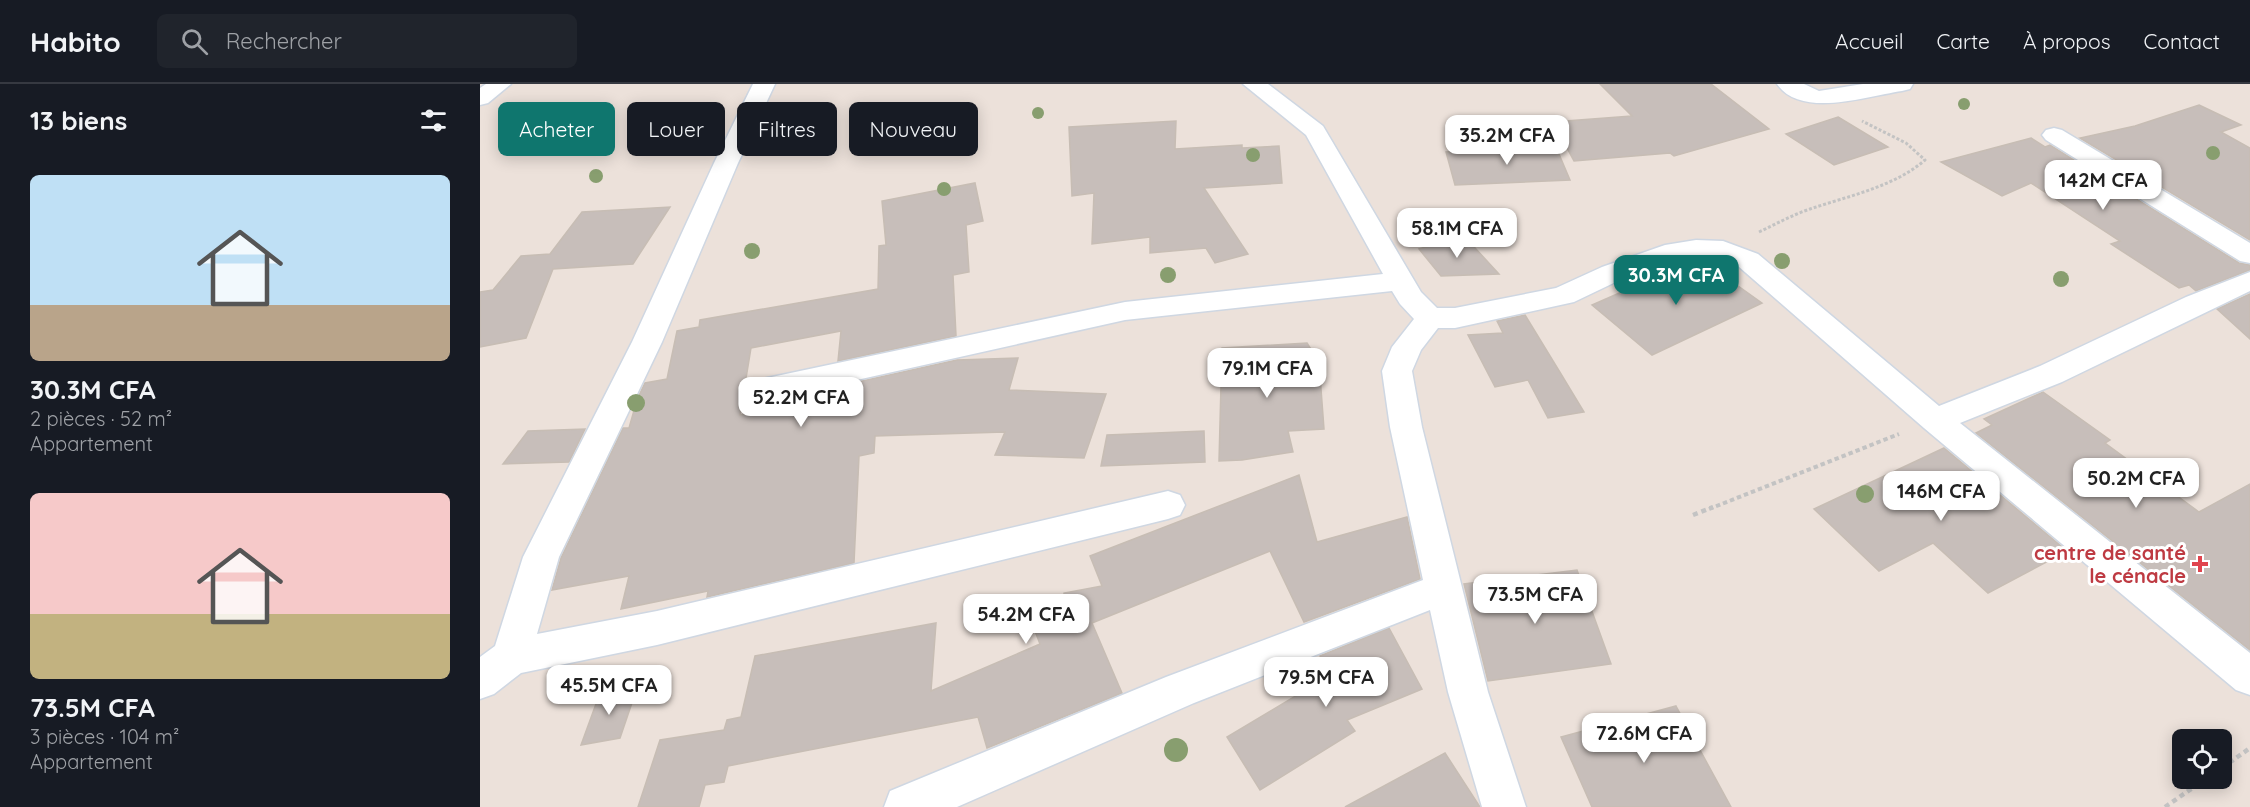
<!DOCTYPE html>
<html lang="fr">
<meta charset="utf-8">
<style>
body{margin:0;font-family:Quicksand,sans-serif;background:#20242c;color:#f1f3f6;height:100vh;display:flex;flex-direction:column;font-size:22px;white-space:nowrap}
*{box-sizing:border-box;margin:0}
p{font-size:20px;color:#9ea1a6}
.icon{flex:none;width:33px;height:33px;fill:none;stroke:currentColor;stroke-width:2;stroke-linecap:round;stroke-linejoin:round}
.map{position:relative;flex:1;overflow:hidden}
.details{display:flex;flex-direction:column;background:#171b24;width:480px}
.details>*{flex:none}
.hud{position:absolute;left:18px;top:18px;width:570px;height:54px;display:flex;gap:12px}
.controls{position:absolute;left:1692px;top:645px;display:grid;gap:12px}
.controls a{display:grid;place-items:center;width:60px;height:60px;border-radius:9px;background:#171b24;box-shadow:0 3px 15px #0003;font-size:30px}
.price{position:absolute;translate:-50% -51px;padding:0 14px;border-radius:12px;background:#fff;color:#222;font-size:20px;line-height:39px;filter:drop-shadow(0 2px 3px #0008)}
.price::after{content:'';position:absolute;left:50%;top:36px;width:18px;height:14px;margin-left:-9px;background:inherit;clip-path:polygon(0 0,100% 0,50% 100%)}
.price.selected{background:#0f766e;color:#fff}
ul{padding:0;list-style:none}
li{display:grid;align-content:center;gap:12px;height:318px;padding:0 30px}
li span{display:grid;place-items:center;height:186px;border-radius:9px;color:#555}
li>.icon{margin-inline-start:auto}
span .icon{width:108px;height:108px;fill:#fffc;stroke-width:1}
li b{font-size:26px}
h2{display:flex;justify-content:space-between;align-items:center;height:72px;padding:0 30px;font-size:26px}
.chip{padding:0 21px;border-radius:9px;background:#171b24;box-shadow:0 3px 15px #0003;font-size:21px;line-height:54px}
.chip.selected{background:#0f766e;color:#fff}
header{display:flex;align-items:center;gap:36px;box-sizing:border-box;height:84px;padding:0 30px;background:#171b24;border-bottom:2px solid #363941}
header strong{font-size:28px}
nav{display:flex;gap:33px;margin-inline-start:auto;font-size:21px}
.search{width:420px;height:54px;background:#20242c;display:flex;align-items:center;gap:15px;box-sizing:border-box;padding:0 21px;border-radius:9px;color:#9ea1a6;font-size:22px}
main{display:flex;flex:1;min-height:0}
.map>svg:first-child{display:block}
</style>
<header>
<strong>Habito</strong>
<div class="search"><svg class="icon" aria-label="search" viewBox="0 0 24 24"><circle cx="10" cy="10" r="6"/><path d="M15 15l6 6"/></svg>Rechercher</div>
<nav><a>Accueil</a><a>Carte</a><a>À propos</a><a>Contact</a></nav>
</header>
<main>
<section class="details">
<h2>13 biens<svg class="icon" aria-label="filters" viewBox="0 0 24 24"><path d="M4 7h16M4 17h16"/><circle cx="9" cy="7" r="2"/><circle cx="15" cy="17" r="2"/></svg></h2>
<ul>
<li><span style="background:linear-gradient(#bfe0f5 70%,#b9a48a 0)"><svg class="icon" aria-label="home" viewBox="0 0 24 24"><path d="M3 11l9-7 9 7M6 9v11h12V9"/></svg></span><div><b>30.3M CFA</b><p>2 pièces · 52 m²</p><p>Appartement</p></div></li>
<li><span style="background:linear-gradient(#f6c9c9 65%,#c2b280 0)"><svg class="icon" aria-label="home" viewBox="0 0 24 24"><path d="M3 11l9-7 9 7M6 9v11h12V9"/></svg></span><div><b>73.5M CFA</b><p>3 pièces · 104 m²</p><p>Appartement</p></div></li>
</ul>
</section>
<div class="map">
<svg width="1770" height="723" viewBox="0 0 1770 723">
<rect width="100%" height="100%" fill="#ece1da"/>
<g fill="#c7beba" stroke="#c7bdb4" stroke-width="1.5">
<path d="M 1120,0 L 1231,0 L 1289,45 L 1194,72 L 1190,69 L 1094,77 L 1073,38 L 1152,32 Z"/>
<path d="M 1719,21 L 1761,41 L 1741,48 L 1770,64 L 1770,156 L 1600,54 L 1655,42 Z"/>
<path d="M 1358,33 L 1408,63 L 1354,81 L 1306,50 Z"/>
<path d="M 696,37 L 695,65 L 762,61 L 762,64 L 799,62 L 802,99 L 724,104 L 768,170 L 735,179 L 726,164 L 670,169 L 670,153 L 612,160 L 614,109 L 592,112 L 589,43 Z"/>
<path d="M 1551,54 L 1565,63 L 1570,61 L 1759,179 L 1770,181 L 1770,186 L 1716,207 L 1709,201 L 1699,204 L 1631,160 L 1640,157 L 1551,99 L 1522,112 L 1461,78 Z"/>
<path d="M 1076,63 L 1090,96 L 975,101 L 966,68 Z"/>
<path d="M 495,99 L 503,137 L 486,141 L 489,188 L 473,191 L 476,252 L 358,277 L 361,247 L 271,264 L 260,331 L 354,312 L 355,303 L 477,276 L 538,274 L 529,306 L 626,310 L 604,374 L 515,371 L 525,348 L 395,352 L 394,369 L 379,372 L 374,479 L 227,513 L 228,507 L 141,525 L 149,492 L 72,506 L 81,474 L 143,344 L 149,344 L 157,316 L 165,299 L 187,295 L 197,247 L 219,243 L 220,236 L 398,205 L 399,162 L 406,161 L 402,117 Z"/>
<path d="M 190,123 L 153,180 L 73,185 L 46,254 L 0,263 L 0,208 L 13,206 L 41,172 L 70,170 L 102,128 Z"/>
<path d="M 984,152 L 1019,190 L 961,192 L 939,165 Z"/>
<path d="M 1219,174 L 1282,219 L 1172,271 L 1112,221 Z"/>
<path d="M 1770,210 L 1770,255 L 1737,225 Z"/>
<path d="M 1045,231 L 1081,290 L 1104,328 L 1068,334 L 1048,296 L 1015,303 L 988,251 L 1023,249 L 1017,237 Z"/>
<path d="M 827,259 L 839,278 L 844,345 L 808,347 L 813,368 L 762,376 L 739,377 L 742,264 Z"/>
<path d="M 1563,308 L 1630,356 L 1625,359 L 1719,428 L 1770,400 L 1770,566 L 1496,349 L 1512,341 L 1504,335 Z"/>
<path d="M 105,345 L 89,378 L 23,380 L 48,347 Z"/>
<path d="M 724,347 L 725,378 L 621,382 L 627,351 Z"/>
<path d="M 1464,364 L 1587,467 L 1508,509 L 1453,459 L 1399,487 L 1334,425 Z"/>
<path d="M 819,391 L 837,458 L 927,433 L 940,495 L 824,538 L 790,467 L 612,539 L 642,609 L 507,664 L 498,633 L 248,682 L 244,698 L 225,701 L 219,723 L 158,723 L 180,656 L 244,646 L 247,636 L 261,633 L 275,572 L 456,539 L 451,607 L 560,560 L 553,542 L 584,528 L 584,509 L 622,502 L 610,472 Z"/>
<path d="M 1097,486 L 1131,580 L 1008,597 L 984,500 Z"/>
<path d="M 909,544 L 942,605 L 867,636 L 875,647 L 780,706 L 747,653 L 849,592 L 840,572 Z"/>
<path d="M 157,604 L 140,654 L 101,661 L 120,609 Z"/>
<path d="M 1196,622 L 1251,723 L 1112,723 L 1081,653 Z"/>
<path d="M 965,669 L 1000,723 L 865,723 Z"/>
</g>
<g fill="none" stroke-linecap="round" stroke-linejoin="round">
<defs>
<g id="minor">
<path d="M 6,0 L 31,0 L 8,19 L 0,21 L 0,4 Z"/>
<path d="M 273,0 L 295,0 L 258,79 L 182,258 L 79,473 L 57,550 L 177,527 L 688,407 L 700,411 L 705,421 L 700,431 L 688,435 L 177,561 L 41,589 L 14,610 L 0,615 L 0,573 L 15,562 L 43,473 L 152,258 L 234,79 Z"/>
<path d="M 763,0 L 788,0 L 843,42 L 941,208 L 957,224 L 975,224 L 1076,204 L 1122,183 L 1185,161 L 1216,156 L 1243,157 L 1278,170 L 1459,322 L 1560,282 L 1706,213 L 1770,188 L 1770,207 L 1582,298 L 1480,339 L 1770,569 L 1770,611 L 1756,606 L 1444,344 L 1258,182 L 1238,173 L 1216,172 L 1191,176 L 1142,195 L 1094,218 L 975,244 L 958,244 L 941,266 L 932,287 L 942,343 L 1008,608 L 1046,723 L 1002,723 L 968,608 L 950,526 L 714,619 L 477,723 L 404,723 L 410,707 L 686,593 L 943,496 L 910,343 L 902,287 L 912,263 L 934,235 L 920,220 L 912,207 L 645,236 L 287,316 L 276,313 L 271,305 L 276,297 L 287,294 L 645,218 L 903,190 L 826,51 Z"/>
<path d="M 1297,0 L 1324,0 L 1339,7 L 1383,0 L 1433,0 L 1430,5 L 1422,7 C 1388,12 1321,35 1297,0 Z"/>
<path d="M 1574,44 L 1582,46 L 1770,159 L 1770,179 L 1760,177 L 1566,56 L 1562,51 L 1566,46 Z"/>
</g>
</defs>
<use href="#minor" stroke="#cfd7e2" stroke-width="3"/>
<path stroke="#c3c3c3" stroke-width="3" stroke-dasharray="3 2" stroke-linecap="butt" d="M 1279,148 C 1296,140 1312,131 1330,125 C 1368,112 1414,103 1445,76 L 1426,59 L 1382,37"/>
<path stroke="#c3c3c3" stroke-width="4" stroke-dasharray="4.5 3" stroke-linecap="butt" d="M 1229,425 L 1419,350"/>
<g stroke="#c3c3c3" stroke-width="4.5" stroke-dasharray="5 4" stroke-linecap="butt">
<path d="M 1213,431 L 1233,423"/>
<path d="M 1742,684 L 1770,664"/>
<path d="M 1685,723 L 1727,694"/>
</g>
<use href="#minor" fill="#fff" fill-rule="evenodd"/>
</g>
<g fill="#889e6f">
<circle cx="1484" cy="20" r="6"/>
<circle cx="558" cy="29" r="6"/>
<circle cx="70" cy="41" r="6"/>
<circle cx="191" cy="41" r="6"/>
<circle cx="1050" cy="44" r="6"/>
<circle cx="1733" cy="69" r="7"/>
<circle cx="773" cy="71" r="7"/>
<circle cx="116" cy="92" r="7"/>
<circle cx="464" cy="105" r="7"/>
<circle cx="272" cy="167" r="8"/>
<circle cx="1302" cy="177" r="8"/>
<circle cx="688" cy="191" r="8"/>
<circle cx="1581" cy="195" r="8"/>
<circle cx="156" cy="319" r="9"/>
<circle cx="1385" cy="410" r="9"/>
<circle cx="696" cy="666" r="12"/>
</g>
<path fill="#e0444e" stroke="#fff" stroke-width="2" d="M1717 471h6v6h6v6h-6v6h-6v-6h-6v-6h6z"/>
<g text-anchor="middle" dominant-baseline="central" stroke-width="6" stroke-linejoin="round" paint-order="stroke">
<g font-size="20" font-weight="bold" fill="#be3a42" stroke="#fff" text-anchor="end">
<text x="1706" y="468">centre de santé<tspan x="1706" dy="23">le cénacle</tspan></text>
</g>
</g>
</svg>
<div class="controls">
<a><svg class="icon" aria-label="locate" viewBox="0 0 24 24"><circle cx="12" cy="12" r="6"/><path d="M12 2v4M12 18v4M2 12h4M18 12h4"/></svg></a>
</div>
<b class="price" style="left:1027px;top:82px">35.2M CFA</b>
<b class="price" style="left:1623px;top:127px">142M CFA</b>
<b class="price" style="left:977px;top:175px">58.1M CFA</b>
<b class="price selected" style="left:1196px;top:222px">30.3M CFA</b>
<b class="price" style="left:787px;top:315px">79.1M CFA</b>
<b class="price" style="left:321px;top:344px">52.2M CFA</b>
<b class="price" style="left:1656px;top:425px">50.2M CFA</b>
<b class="price" style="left:1461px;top:438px">146M CFA</b>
<b class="price" style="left:1055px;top:541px">73.5M CFA</b>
<b class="price" style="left:546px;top:561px">54.2M CFA</b>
<b class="price" style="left:846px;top:624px">79.5M CFA</b>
<b class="price" style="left:129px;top:632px">45.5M CFA</b>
<b class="price" style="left:1164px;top:680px">72.6M CFA</b>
<div class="hud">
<a class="chip selected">Acheter</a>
<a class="chip">Louer</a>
<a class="chip">Filtres</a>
<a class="chip">Nouveau</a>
</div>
</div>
</main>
